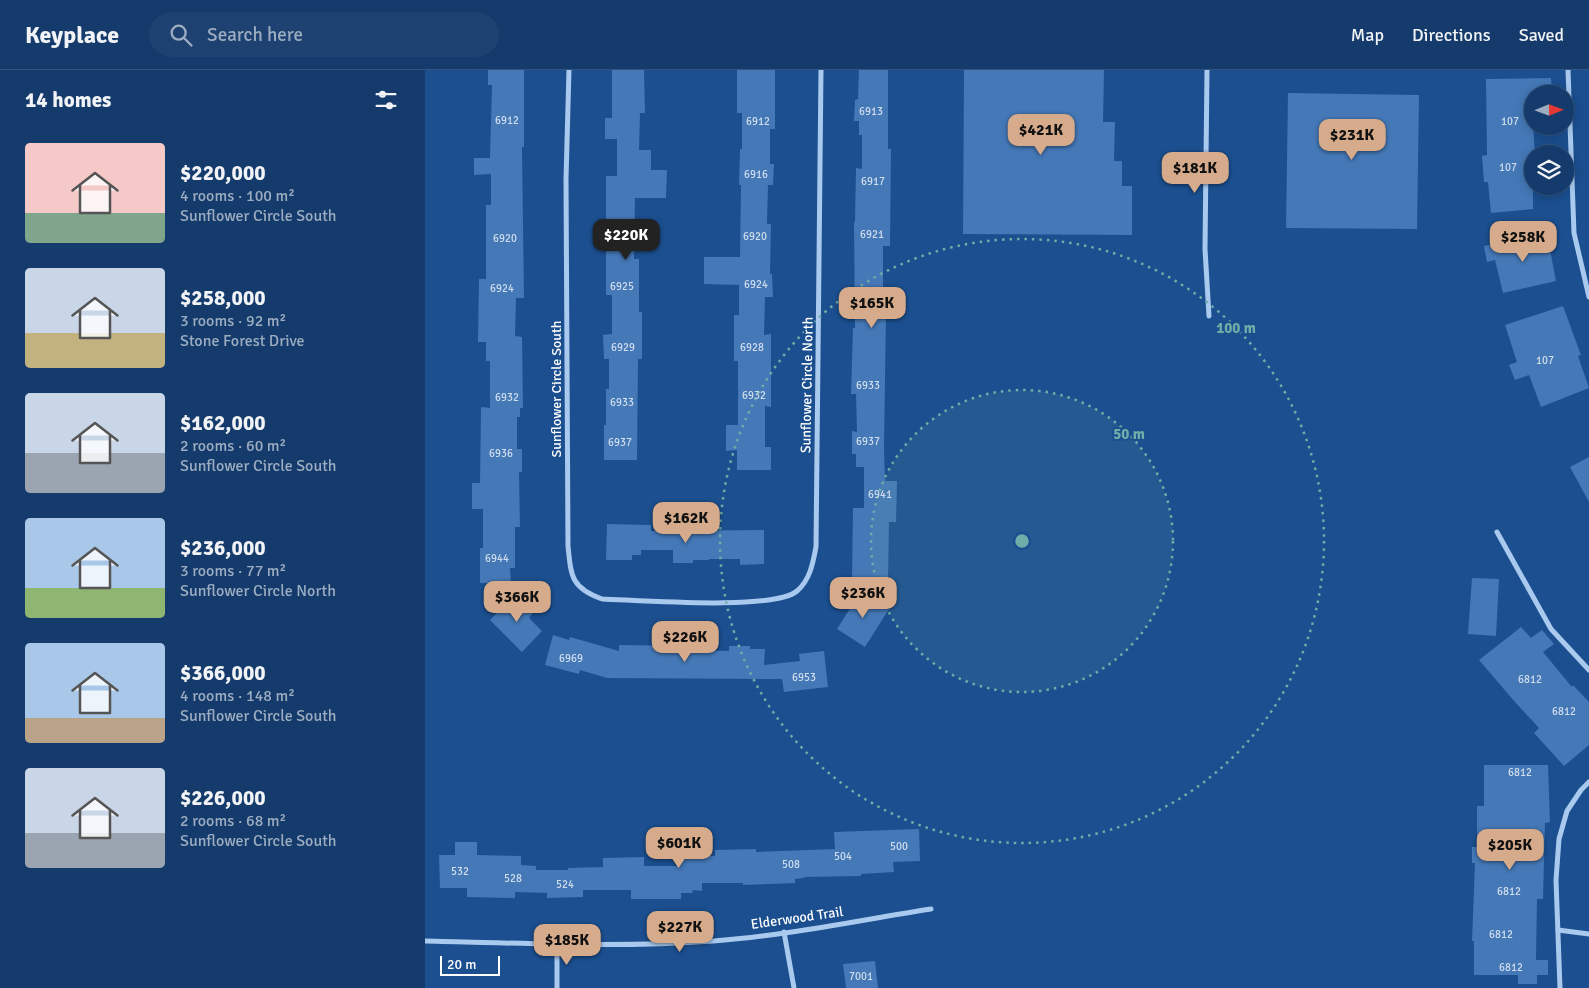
<!DOCTYPE html>
<meta charset="utf-8">
<style>
body{margin:0;font-family:Signika,sans-serif;background:#1d4271;color:#f1f3f6;height:100vh;display:flex;flex-direction:column;font-size:19px;white-space:nowrap}
*{box-sizing:border-box;margin:0}
p{font-size:16px;color:#9dadc1}
.icon{flex:none;width:28px;height:28px;fill:none;stroke:currentColor;stroke-width:2;stroke-linecap:round;stroke-linejoin:round}
.map{position:relative;flex:1;overflow:hidden}
.panel{display:flex;flex-direction:column;background:#143b6b;width:425px}
.panel>*{flex:none}
.needle{width:32px;rotate:89deg}
.buttons{position:absolute;left:1099px;top:15px;display:grid;gap:10px}
.buttons a{display:grid;place-items:center;width:50px;height:50px;border-radius:50%;background:#143b6b;box-shadow:0 2px 12px #0003,0 0 0 1px #33557e;font-size:25px}
.scale{position:absolute;left:15px;bottom:12px;width:60px;box-sizing:border-box;padding-left:5px;border:2px solid #fff;border-top:0;font-size:14px;line-height:18px;white-space:nowrap;color:#fff;-webkit-text-stroke:4px #1b4f8f;paint-order:stroke}
.price{position:absolute;translate:-50% -42px;padding:0 11px;border-radius:10px;background:#d6ab8b;color:#111;font-size:16px;line-height:32px;filter:drop-shadow(0 1px 2px #0008)}
.price::after{content:'';position:absolute;left:50%;top:30px;width:15px;height:11px;margin-left:-8px;background:inherit;clip-path:polygon(0 0,100% 0,50% 100%)}
.price.on{background:#222;color:#fff}
ul{padding:0;list-style:none}
li{display:flex;align-items:center;gap:15px;height:125px;padding:0 25px}
li span{display:grid;place-items:center;flex:none;width:140px;height:100px;border-radius:5px;color:#555}
li>.icon{margin-inline-start:auto}
span .icon{width:60px;height:60px;fill:#fffc;stroke-width:1}
li b{font-size:21px}
h2{display:flex;justify-content:space-between;align-items:center;height:60px;padding:0 25px;font-size:21px}
header{display:flex;align-items:center;gap:30px;box-sizing:border-box;height:70px;padding:0 25px;background:#143b6b;border-bottom:1px solid #33557e}
header strong{font-size:24px}
nav{display:flex;gap:28px;margin-inline-start:auto;font-size:18px}
.search{width:350px;height:45px;background:#1d4271;display:flex;align-items:center;gap:12px;box-sizing:border-box;padding:0 18px;border-radius:28px;color:#9dadc1;font-size:19px}
main{display:flex;flex:1;min-height:0}
.map>svg:first-child{display:block}
</style>
<header>
<strong>Keyplace</strong>
<div class="search"><svg class="icon" aria-label="search" viewBox="0 0 24 24"><circle cx="10" cy="10" r="6"/><path d="M15 15l6 6"/></svg>Search here</div>
<nav><a>Map</a><a>Directions</a><a>Saved</a></nav>
</header>
<main>
<section class="panel">
<h2>14 homes<svg class="icon" aria-label="filters" viewBox="0 0 24 24"><path d="M4 7h16M4 17h16"/><circle cx="9" cy="7" r="2"/><circle cx="15" cy="17" r="2"/></svg></h2>
<ul>
<li><span style="background:linear-gradient(#f6c9c9 70%,#7fa58c 0)"><svg class="icon" aria-label="home" viewBox="0 0 24 24"><path d="M3 11l9-7 9 7M6 9v11h12V9"/></svg></span><div><b>$220,000</b><p>4 rooms · 100 m²</p><p>Sunflower Circle South</p></div></li>
<li><span style="background:linear-gradient(#c9d6e8 65%,#c2b280 0)"><svg class="icon" aria-label="home" viewBox="0 0 24 24"><path d="M3 11l9-7 9 7M6 9v11h12V9"/></svg></span><div><b>$258,000</b><p>3 rooms · 92 m²</p><p>Stone Forest Drive</p></div></li>
<li><span style="background:linear-gradient(#c9d6e8 60%,#9aa5b1 0)"><svg class="icon" aria-label="home" viewBox="0 0 24 24"><path d="M3 11l9-7 9 7M6 9v11h12V9"/></svg></span><div><b>$162,000</b><p>2 rooms · 60 m²</p><p>Sunflower Circle South</p></div></li>
<li><span style="background:linear-gradient(#a9c7e8 70%,#8fb573 0)"><svg class="icon" aria-label="home" viewBox="0 0 24 24"><path d="M3 11l9-7 9 7M6 9v11h12V9"/></svg></span><div><b>$236,000</b><p>3 rooms · 77 m²</p><p>Sunflower Circle North</p></div></li>
<li><span style="background:linear-gradient(#a9c7e8 75%,#b9a48a 0)"><svg class="icon" aria-label="home" viewBox="0 0 24 24"><path d="M3 11l9-7 9 7M6 9v11h12V9"/></svg></span><div><b>$366,000</b><p>4 rooms · 148 m²</p><p>Sunflower Circle South</p></div></li>
<li><span style="background:linear-gradient(#c9d6e8 65%,#9aa5b1 0)"><svg class="icon" aria-label="home" viewBox="0 0 24 24"><path d="M3 11l9-7 9 7M6 9v11h12V9"/></svg></span><div><b>$226,000</b><p>2 rooms · 68 m²</p><p>Sunflower Circle South</p></div></li>
</ul>
</section>
<div class="map">
<svg width="1164" height="918" viewBox="0 0 1164 918">
<rect width="100%" height="100%" fill="#1b4f8f"/>
<g fill="#4478b7">
<path d="M 63,0 L 99,0 L 99,77 L 97,77 L 99,228 L 91,228 L 90,266 L 97,267 L 98,338 L 95,338 L 95,347 L 92,347 L 92,379 L 97,379 L 97,402 L 94,402 L 95,457 L 90,457 L 90,498 L 85,498 L 86,513 L 55,513 L 55,478 L 58,478 L 58,439 L 47,439 L 47,413 L 55,413 L 56,337 L 65,338 L 65,291 L 61,291 L 61,272 L 53,272 L 54,209 L 61,209 L 61,135 L 66,135 L 66,104 L 49,105 L 49,88 L 65,88 L 67,15 L 63,15 Z"/>
<path d="M 187,0 L 219,0 L 220,43 L 215,43 L 214,80 L 226,80 L 226,100 L 242,100 L 241,128 L 210,128 L 209,189 L 214,189 L 214,242 L 217,242 L 217,289 L 213,289 L 212,390 L 179,390 L 179,355 L 181,355 L 181,319 L 184,319 L 184,289 L 179,289 L 178,265 L 187,264 L 187,225 L 181,225 L 181,106 L 192,106 L 192,69 L 180,69 L 180,48 L 187,48 Z"/>
<path d="M 312,0 L 350,0 L 350,59 L 345,59 L 345,94 L 349,94 L 348,115 L 343,115 L 342,154 L 346,154 L 345,204 L 347,204 L 348,227 L 340,227 L 339,265 L 346,264 L 346,337 L 340,336 L 340,377 L 346,377 L 346,400 L 312,400 L 312,380 L 301,381 L 301,355 L 313,355 L 313,291 L 309,291 L 309,245 L 314,245 L 314,215 L 279,214 L 279,187 L 315,187 L 316,115 L 314,115 L 315,79 L 317,79 L 317,43 L 312,43 Z"/>
<path d="M 434,0 L 463,0 L 463,79 L 466,79 L 465,176 L 458,176 L 458,242 L 461,242 L 459,379 L 460,411 L 472,411 L 471,452 L 464,452 L 463,509 L 427,508 L 428,438 L 439,438 L 439,397 L 431,397 L 431,384 L 427,384 L 427,361 L 432,362 L 431,324 L 426,324 L 428,258 L 430,258 L 429,152 L 430,152 L 431,98 L 437,99 L 437,65 L 434,65 L 434,51 L 429,51 L 430,30 L 433,29 Z"/>
<path d="M 539,0 L 679,0 L 678,52 L 690,52 L 689,91 L 697,91 L 697,116 L 707,116 L 707,165 L 538,164 Z"/>
<path d="M 1126,8 L 1127,24 L 1108,24 L 1108,56 L 1110,84 L 1108,84 L 1108,139 L 1066,143 L 1063,112 L 1059,112 L 1057,86 L 1062,85 L 1061,9 Z"/>
<path d="M 863,23 L 994,25 L 992,159 L 861,158 Z"/>
<path d="M 1122,164 L 1131,211 L 1078,223 L 1070,190 L 1062,192 L 1059,176 Z"/>
<path d="M 1138,236 L 1156,285 L 1153,286 L 1164,318 L 1116,337 L 1104,305 L 1090,310 L 1084,295 L 1092,292 L 1080,255 Z"/>
<path d="M 1164,387 L 1164,432 L 1145,397 Z"/>
<path d="M 182,454 L 226,455 L 226,461 L 339,460 L 339,494 L 315,495 L 315,489 L 284,489 L 284,490 L 268,490 L 268,493 L 248,493 L 248,480 L 216,480 L 216,485 L 207,485 L 207,490 L 181,490 Z"/>
<path d="M 1047,508 L 1074,509 L 1071,566 L 1043,564 Z"/>
<path d="M 436,521 L 464,539 L 440,577 L 412,559 Z"/>
<path d="M 90,525 L 108,543 L 104,548 L 117,561 L 97,582 L 65,550 Z"/>
<path d="M 1096,557 L 1106,568 L 1117,560 L 1129,574 L 1118,582 L 1147,617 L 1148,615 L 1164,632 L 1164,675 L 1139,696 L 1109,663 L 1114,658 L 1090,632 L 1054,590 Z"/>
<path d="M 128,565 L 144,570 L 145,567 L 194,581 L 194,575 L 265,576 L 265,580 L 304,581 L 304,576 L 325,576 L 325,579 L 340,579 L 339,595 L 375,591 L 374,584 L 399,581 L 403,617 L 359,622 L 357,609 L 182,608 L 155,600 L 154,604 L 120,595 Z"/>
<path d="M 1059,695 L 1123,695 L 1125,752 L 1120,753 L 1118,829 L 1112,829 L 1111,890 L 1123,890 L 1123,905 L 1112,905 L 1112,914 L 1093,914 L 1093,905 L 1049,905 L 1049,871 L 1047,871 L 1050,793 L 1047,793 L 1047,777 L 1052,777 L 1052,736 L 1059,736 Z"/>
<path d="M 494,759 L 495,791 L 468,792 L 469,802 L 436,804 L 436,806 L 379,807 L 379,808 L 370,809 L 370,813 L 318,815 L 318,813 L 277,813 L 277,821 L 268,820 L 267,823 L 256,823 L 256,829 L 206,829 L 206,820 L 158,820 L 158,827 L 122,828 L 122,823 L 90,822 L 90,828 L 42,827 L 42,818 L 15,818 L 14,785 L 30,785 L 30,772 L 52,772 L 52,785 L 96,786 L 96,795 L 111,796 L 111,800 L 143,800 L 143,798 L 178,797 L 178,788 L 219,787 L 219,796 L 252,796 L 252,785 L 290,786 L 290,780 L 331,779 L 331,782 L 410,779 L 409,762 Z"/>
<path d="M 450,891 L 453,918 L 421,918 L 418,894 Z"/>
</g>
<g fill="none" stroke-linecap="round" stroke-linejoin="round">
<g stroke="#a9c9ee" stroke-width="5">
<path d="M 144,0 L 141,109 L 143,476 C 146,506 146,518 177,529 C 212,530 349,541 372,521 C 385,510 388,493 391,477 L 396,0"/>
<path d="M 782,0 L 780,179 L 784,246"/>
<path d="M 1143,0 L 1149,163 L 1164,227"/>
<path d="M 1072,462 L 1126,559 L 1164,600"/>
<path d="M 1133,860 L 1164,864"/>
<path d="M 359,862 L 369,918"/>
<path d="M 0,871 C 96,873 192,878 288,871 C 359,866 435,850 506,839"/>
<path d="M 132,874 L 132,918"/>
<path d="M 1135,918 L 1131,810 L 1134,769 L 1142,741 L 1156,720 L 1164,712"/>
</g>
</g>
<circle cx="597" cy="471" r="151" fill="#6fada8" fill-opacity=".12"/>
<g fill="none" stroke="#6fada8" stroke-width="2.5" stroke-dasharray="2.5 5">
<circle cx="597" cy="471" r="151"/>
<circle cx="597" cy="471" r="302"/>
</g>
<g text-anchor="middle" dominant-baseline="central" stroke-width="4" stroke-linejoin="round" paint-order="stroke">
<g font-size="11" fill="#d0dded">
<text x="446" y="41">6913</text>
<text x="82" y="50">6912</text>
<text x="333" y="51">6912</text>
<text x="1085" y="51">107</text>
<text x="1083" y="97">107</text>
<text x="331" y="104">6916</text>
<text x="448" y="111">6917</text>
<text x="447" y="164">6921</text>
<text x="330" y="166">6920</text>
<text x="80" y="168">6920</text>
<text x="331" y="214">6924</text>
<text x="197" y="216">6925</text>
<text x="77" y="218">6924</text>
<text x="198" y="277">6929</text>
<text x="327" y="277">6928</text>
<text x="1120" y="290">107</text>
<text x="443" y="315">6933</text>
<text x="329" y="325">6932</text>
<text x="82" y="327">6932</text>
<text x="197" y="332">6933</text>
<text x="443" y="371">6937</text>
<text x="195" y="372">6937</text>
<text x="76" y="383">6936</text>
<text x="455" y="424">6941</text>
<text x="72" y="488">6944</text>
<text x="146" y="588">6969</text>
<text x="379" y="607">6953</text>
<text x="1105" y="609">6812</text>
<text x="1139" y="641">6812</text>
<text x="1095" y="702">6812</text>
<text x="474" y="776">500</text>
<text x="418" y="786">504</text>
<text x="366" y="794">508</text>
<text x="35" y="801">532</text>
<text x="88" y="808">528</text>
<text x="140" y="814">524</text>
<text x="1084" y="821">6812</text>
<text x="1076" y="864">6812</text>
<text x="1086" y="897">6812</text>
<text x="436" y="906">7001</text>
</g>
<g font-size="14" fill="#fff" stroke="#1b4f8f">
<text transform="translate(382 315) rotate(-89)">Sunflower Circle North</text>
<text transform="translate(131 319) rotate(-90)">Sunflower Circle South</text>
<text transform="translate(372 848) rotate(-8)">Elderwood Trail</text>
</g>
</g>
<circle cx="597" cy="471" r="8" fill="#6fada8" stroke="#1b4f8f" stroke-width="2.5"/>
<g font-size="15" text-anchor="middle" font-weight="bold" fill="#6fada8" stroke="#1b4f8f" stroke-width="4" stroke-linejoin="round" paint-order="stroke">
<text x="811" y="263">100 m</text>
<text x="704" y="369">50 m</text>
</g>
</svg>
<div class="buttons">
<a><svg class="needle" viewBox="-14 -14 28 28"><path d="M0-13l5 13h-10z" fill="#e53935"/><path d="M0 13l5-13h-10z" fill="#9dadc1"/></svg></a>
<a><svg class="icon" aria-label="layers" viewBox="0 0 24 24"><path d="M12 4l9 5-9 5-9-5zM3 14l9 5 9-5"/></svg></a>
</div>
<div class="scale">20 m</div>
<b class="price" style="left:616px;top:86px">$421K</b>
<b class="price" style="left:927px;top:91px">$231K</b>
<b class="price" style="left:770px;top:124px">$181K</b>
<b class="price on" style="left:201px;top:191px">$220K</b>
<b class="price" style="left:1098px;top:193px">$258K</b>
<b class="price" style="left:447px;top:259px">$165K</b>
<b class="price" style="left:261px;top:474px">$162K</b>
<b class="price" style="left:438px;top:549px">$236K</b>
<b class="price" style="left:92px;top:553px">$366K</b>
<b class="price" style="left:260px;top:593px">$226K</b>
<b class="price" style="left:254px;top:799px">$601K</b>
<b class="price" style="left:1085px;top:801px">$205K</b>
<b class="price" style="left:255px;top:883px">$227K</b>
<b class="price" style="left:142px;top:896px">$185K</b>
</div>
</main>
